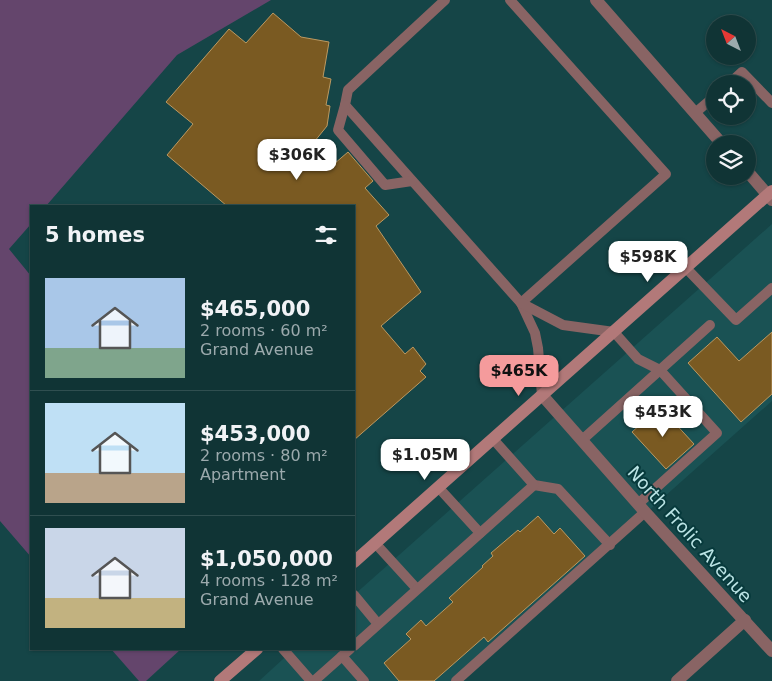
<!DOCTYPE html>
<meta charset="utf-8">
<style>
body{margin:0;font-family:"DejaVu Sans",sans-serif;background:#1e3f41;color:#f1f3f6;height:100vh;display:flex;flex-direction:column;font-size:19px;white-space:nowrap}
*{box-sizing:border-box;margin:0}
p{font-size:16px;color:#9caaad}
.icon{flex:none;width:28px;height:28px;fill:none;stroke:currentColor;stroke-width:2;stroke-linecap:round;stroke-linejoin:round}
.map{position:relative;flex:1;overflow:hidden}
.side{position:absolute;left:30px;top:205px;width:325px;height:445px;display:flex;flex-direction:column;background:#103435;border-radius:0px;box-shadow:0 1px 4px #0004,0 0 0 1px #304f50}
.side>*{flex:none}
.needle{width:32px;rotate:318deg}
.fabs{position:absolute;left:706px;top:15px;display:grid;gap:10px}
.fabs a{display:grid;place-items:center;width:50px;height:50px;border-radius:50%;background:#103435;box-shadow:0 1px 4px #0004,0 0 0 1px #304f50;font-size:25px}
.price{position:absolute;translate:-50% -42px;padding:0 11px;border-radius:10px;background:#fff;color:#222;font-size:16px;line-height:32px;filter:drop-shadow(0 1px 2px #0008)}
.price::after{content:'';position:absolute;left:50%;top:30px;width:15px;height:11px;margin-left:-8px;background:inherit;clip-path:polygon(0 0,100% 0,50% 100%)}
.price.current{background:#f59b9c;color:#111}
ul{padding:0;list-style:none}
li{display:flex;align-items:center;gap:15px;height:125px;padding:0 15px}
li+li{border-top:1px solid #304f50}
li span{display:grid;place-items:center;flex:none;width:140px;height:100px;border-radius:0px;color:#555}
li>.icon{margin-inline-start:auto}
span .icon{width:60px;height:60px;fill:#fffc;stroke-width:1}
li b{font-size:21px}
h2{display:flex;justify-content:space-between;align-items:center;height:60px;padding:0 15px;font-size:21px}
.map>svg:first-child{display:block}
</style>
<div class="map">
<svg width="772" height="681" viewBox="0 0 772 681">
<rect width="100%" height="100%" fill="#154547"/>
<path fill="#1a5254" d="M 772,224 L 772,401 L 457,681 L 259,681 L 294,649 L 354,649 L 354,595 Z"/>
<g fill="#64456c">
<path d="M 0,0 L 271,0 L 177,55 L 46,206 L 31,206 L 31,224 L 9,249 L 31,276 L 31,557 L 0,521 Z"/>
<path d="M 111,649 L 181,649 L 146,681 L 139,681 Z"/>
</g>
<g fill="#7a5a22" stroke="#bc9961">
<path d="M 273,13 L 301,37 L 329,42 L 323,77 L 331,79 L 326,105 L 330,106 L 327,126 L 306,152 L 327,170 L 348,152 L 373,181 L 365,188 L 389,215 L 376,226 L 421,292 L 381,326 L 405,354 L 413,347 L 426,364 L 420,371 L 426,377 L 354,440 L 354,206 L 227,206 L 167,155 L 193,124 L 166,102 L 229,29 L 246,43 Z"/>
<path d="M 772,332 L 772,394 L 741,422 L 688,363 L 717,337 L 739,361 Z"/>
<path d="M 660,407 L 694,444 L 666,469 L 632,432 Z"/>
<path d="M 538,516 L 554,534 L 560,528 L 585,556 L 488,642 L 484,637 L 434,681 L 399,681 L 384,663 L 411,639 L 406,634 L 421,620 L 426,626 L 453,602 L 449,598 L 483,567 L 482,566 L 493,556 L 491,553 L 518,530 L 520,532 Z"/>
</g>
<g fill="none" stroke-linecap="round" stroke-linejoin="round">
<g stroke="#896464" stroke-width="10">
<path d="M 445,0 L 348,90 L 345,105 L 521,303 L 535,333 L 538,348 L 542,395"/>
<path d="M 510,0 L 666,174 L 521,303"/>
<path d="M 729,84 L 742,72 L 772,103"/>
<path d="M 345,105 L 338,130 L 385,185 L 412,181"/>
<path d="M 695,113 L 715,96"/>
<path d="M 686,268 L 736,320 L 772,288"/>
<path d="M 521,303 L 563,325 L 614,332 L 638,359 L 660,370 L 717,433 L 638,504"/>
<path d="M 582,440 L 710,325"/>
<path d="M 534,485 L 558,489 L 610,545"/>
<path d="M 438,487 L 480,533"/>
<path d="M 375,543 L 417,589"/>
<path d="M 354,595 L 378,624"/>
<path d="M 354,646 L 534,485 L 493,439"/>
<path d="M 283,649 L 311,681"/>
<path d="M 342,656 L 364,681"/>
<path d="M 314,681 L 350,649"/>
<path d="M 456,681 L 645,512"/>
</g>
<g stroke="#896464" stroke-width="12">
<path d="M 596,0 L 722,144"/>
<path d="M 748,172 L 772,200"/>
<path d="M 542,395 L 645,512 L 772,651"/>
<path d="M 677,681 L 745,620"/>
</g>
<g stroke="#b27979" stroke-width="12">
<path d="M 354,562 L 772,191"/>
<path d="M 220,681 L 257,649"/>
</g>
</g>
<g text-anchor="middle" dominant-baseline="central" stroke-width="4" stroke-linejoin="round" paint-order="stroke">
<g font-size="18" fill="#bbe4e5" stroke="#073a3c">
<text transform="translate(690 534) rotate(48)">North Frolic Avenue</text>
</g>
</g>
</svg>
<div class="fabs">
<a><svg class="needle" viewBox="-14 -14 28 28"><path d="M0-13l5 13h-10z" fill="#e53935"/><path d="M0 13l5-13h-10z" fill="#9caaad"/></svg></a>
<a><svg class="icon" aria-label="locate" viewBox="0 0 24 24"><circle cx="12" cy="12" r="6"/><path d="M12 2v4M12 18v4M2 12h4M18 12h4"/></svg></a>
<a><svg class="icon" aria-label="layers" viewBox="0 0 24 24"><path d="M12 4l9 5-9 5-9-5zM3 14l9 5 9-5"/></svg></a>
</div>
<b class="price" style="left:297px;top:181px">$306K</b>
<b class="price" style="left:648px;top:283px">$598K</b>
<b class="price current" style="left:519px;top:397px">$465K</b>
<b class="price" style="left:663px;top:438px">$453K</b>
<b class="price" style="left:425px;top:481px">$1.05M</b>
<section class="side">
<h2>5 homes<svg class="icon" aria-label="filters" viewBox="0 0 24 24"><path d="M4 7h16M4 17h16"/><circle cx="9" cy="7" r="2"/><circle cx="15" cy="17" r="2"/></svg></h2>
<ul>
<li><span style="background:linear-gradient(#a9c7e8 70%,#7fa58c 0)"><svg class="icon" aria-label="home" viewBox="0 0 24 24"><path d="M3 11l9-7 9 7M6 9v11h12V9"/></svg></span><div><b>$465,000</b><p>2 rooms · 60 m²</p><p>Grand Avenue</p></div></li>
<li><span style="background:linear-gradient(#bfe0f5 70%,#b9a48a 0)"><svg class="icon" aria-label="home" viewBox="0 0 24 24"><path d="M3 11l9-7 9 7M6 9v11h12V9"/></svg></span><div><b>$453,000</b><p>2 rooms · 80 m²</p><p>Apartment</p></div></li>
<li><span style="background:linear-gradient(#c9d6e8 70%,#c2b280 0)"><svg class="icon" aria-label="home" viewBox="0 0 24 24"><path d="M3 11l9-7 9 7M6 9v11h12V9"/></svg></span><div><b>$1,050,000</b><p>4 rooms · 128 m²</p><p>Grand Avenue</p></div></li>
</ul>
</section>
</div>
